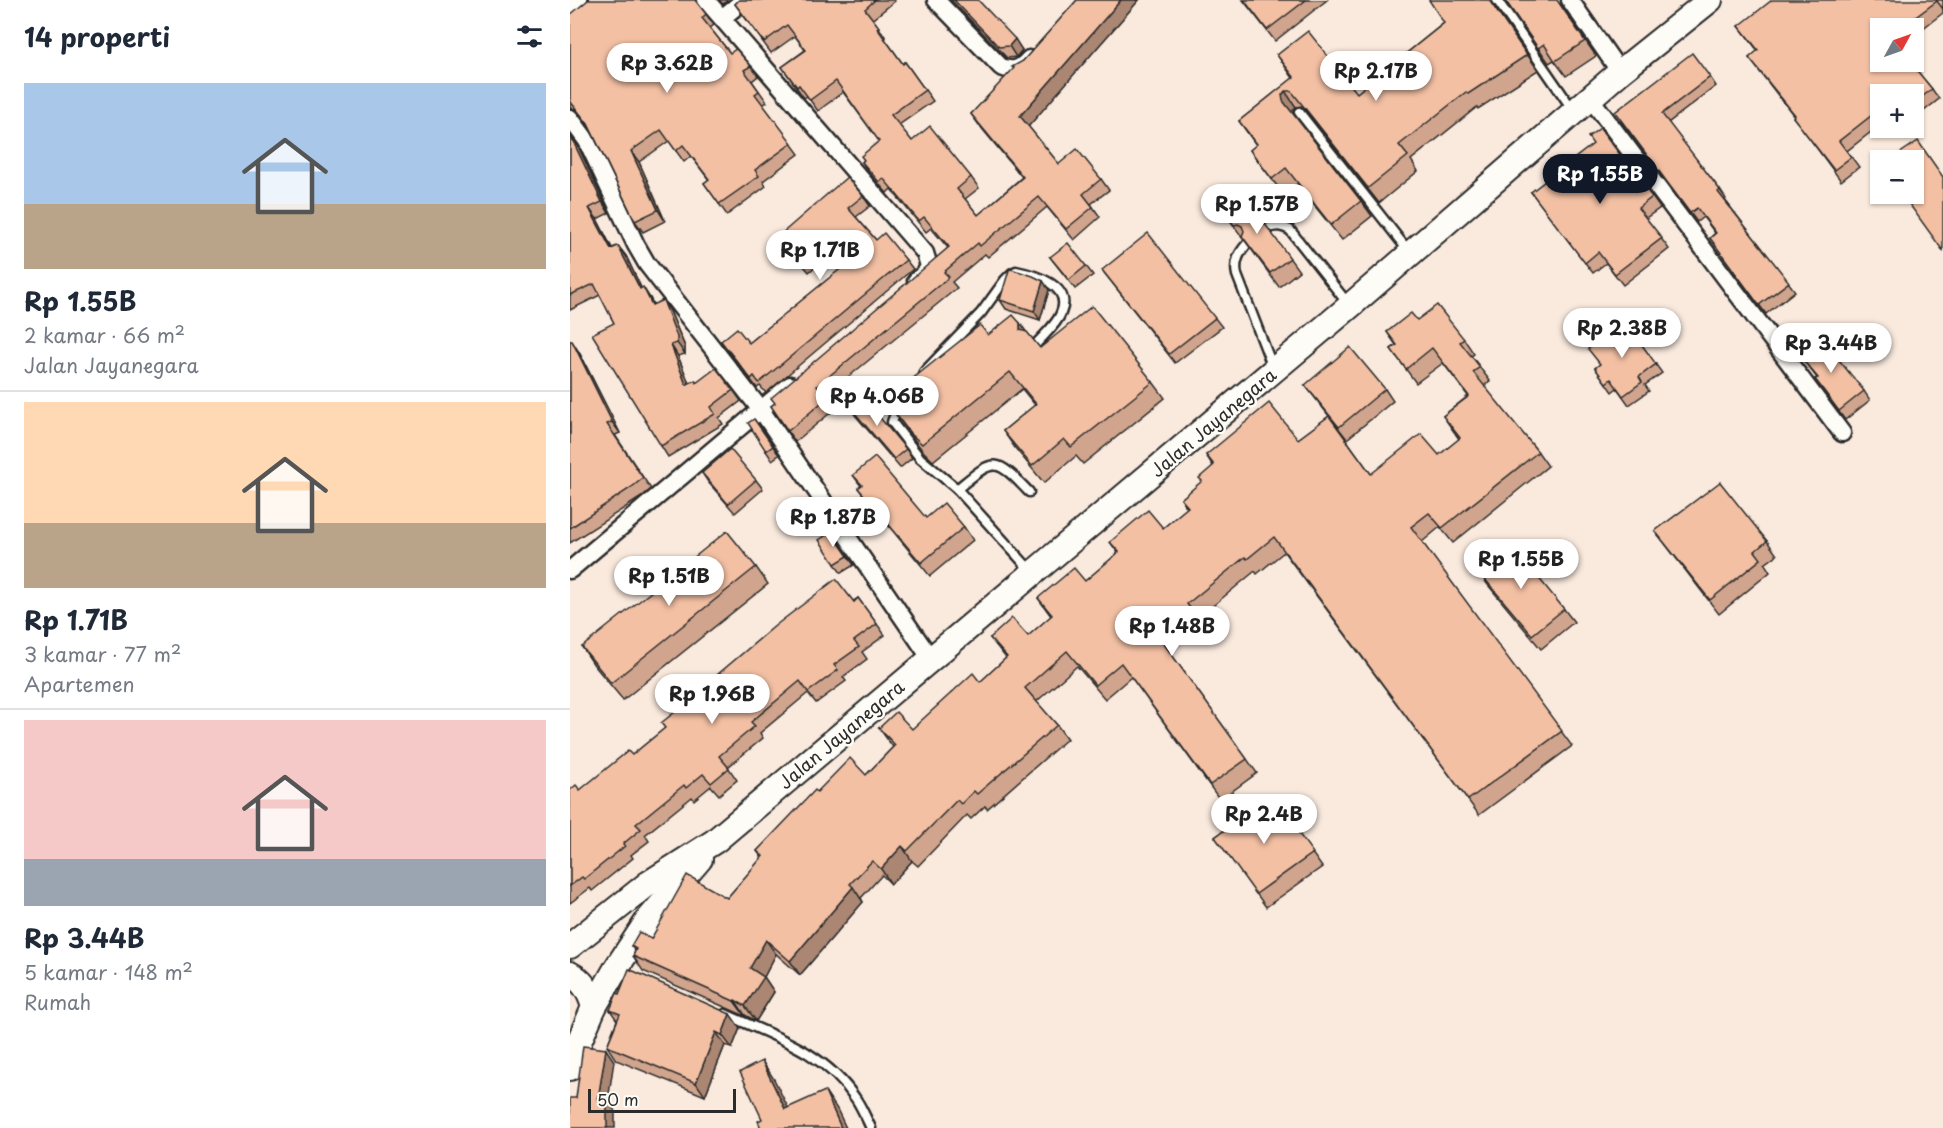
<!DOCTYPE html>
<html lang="id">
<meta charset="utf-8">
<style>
body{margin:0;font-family:"Playpen Sans",sans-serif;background:#f2f2f3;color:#1f2937;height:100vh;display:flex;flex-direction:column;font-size:22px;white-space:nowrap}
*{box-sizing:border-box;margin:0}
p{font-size:20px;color:#747a83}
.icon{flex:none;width:33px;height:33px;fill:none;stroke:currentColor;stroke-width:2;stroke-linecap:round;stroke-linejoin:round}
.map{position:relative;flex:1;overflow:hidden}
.side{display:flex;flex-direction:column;background:#fff;width:570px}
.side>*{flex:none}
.needle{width:39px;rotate:50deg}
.buttons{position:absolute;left:1300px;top:18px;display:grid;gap:12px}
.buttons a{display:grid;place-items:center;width:54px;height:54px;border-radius:0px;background:#fff;box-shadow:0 2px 4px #0004;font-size:30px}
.scale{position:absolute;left:18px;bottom:15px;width:148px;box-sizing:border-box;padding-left:6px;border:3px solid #2b2b2b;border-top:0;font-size:16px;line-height:21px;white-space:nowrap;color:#2b2b2b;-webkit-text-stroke:4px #fdfcf7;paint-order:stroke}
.price{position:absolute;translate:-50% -51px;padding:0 14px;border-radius:21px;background:#fff;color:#222;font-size:20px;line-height:39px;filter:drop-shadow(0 2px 3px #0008)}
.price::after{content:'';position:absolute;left:50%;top:36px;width:18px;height:14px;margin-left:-9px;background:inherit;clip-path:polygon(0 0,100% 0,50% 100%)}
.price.selected{background:#111827;color:#fff}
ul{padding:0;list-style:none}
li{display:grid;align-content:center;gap:12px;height:318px;padding:0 24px}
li+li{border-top:2px solid #e0e1e3}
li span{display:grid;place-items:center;height:186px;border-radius:0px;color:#555}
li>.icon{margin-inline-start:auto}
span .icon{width:108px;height:108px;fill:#fffc;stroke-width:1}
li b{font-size:26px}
h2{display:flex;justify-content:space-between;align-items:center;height:72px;padding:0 24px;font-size:26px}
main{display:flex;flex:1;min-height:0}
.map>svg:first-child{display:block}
</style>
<main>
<section class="side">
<h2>14 properti<svg class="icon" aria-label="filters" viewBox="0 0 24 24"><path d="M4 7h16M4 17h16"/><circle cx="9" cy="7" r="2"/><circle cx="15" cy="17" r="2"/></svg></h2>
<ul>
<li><span style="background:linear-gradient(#a9c7e8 65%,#b9a48a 0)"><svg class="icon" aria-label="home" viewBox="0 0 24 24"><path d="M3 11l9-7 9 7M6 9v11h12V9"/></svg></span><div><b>Rp 1.55B</b><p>2 kamar · 66 m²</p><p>Jalan Jayanegara</p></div></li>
<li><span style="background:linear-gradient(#ffd9b3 65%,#b9a48a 0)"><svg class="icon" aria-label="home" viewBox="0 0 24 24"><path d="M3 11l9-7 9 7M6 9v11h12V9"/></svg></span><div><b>Rp 1.71B</b><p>3 kamar · 77 m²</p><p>Apartemen</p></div></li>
<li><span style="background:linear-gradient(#f6c9c9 75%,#9aa5b1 0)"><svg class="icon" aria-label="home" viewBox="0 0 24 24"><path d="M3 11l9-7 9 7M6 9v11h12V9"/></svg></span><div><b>Rp 3.44B</b><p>5 kamar · 148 m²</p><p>Rumah</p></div></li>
</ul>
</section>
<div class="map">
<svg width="1373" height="1128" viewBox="0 0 1373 1128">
<rect width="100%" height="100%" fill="#faeade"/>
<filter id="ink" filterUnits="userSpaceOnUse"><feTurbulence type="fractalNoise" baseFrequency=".0167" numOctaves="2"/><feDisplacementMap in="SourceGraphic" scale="12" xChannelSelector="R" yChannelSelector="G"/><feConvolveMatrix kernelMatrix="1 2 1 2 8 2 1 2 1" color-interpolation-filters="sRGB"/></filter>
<g filter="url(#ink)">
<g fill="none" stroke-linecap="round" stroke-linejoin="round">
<defs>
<g id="service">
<path d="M 927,0 L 1003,110"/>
<path d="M 729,112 L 840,253"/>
<path d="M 698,228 C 707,225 712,226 720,230 L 779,305"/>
<path d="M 677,244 C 669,253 664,262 667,275 L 703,368"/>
<path d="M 354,372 L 411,313 L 435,280 L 442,273 L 446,271 C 466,275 503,286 491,313 C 487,324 475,334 467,343"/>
<path d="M 328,406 L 322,422 L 350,458 L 387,489"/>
<path d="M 459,492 C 424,455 424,459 387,489 L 461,571"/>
<path d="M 155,1014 C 205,1037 254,1051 286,1099 C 292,1108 296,1118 301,1128"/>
</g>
<g id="minor">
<path d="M 136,0 L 355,253 L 359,266 L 356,272 L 346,281"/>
<path d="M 366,0 L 431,67 C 443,72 450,69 459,59"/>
<path d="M 1000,0 L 1050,72"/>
<path d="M 0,9 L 9,0"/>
<path d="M 152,18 L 174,0"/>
<path d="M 1021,99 L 1272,433"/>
<path d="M 0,118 L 17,141 L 66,245 L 77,264 L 191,410 L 361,659"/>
<path d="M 0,570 L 220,385"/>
</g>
<g id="secondary">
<path d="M 0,946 L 79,883 L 145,841 L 780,306 L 1050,72 L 1140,0"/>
<path d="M 0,974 C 14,981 20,993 24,1007"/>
<path d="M 0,1068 L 5,1051 L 24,1007 L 47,967 L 78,920 L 130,859"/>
</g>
</defs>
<use href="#service" stroke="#2b2b2b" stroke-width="13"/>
<use href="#minor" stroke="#2b2b2b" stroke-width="21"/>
<use href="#secondary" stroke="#2b2b2b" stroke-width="28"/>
<use href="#service" stroke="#fdfcf7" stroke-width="8"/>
<use href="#minor" stroke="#fdfcf7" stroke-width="16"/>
<use href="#secondary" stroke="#fdfcf7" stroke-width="24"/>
</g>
<g fill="#d1a58d" stroke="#2b2b2b" stroke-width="1.5">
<path d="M 149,0 L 158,0 L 153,4 Z"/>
<path d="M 169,0 L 324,0 L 325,1 L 303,19 L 316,38 L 315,39 L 333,64 L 335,62 L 363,101 L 329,125 L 342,141 L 401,177 L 409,188 L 395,199 L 408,215 L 452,177 L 409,125 L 401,114 L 453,61 L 507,0 L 569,0 L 458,126 L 489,164 L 531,179 L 539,190 L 521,204 L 530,217 L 504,240 L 477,207 L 418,257 L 415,254 L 382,282 L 387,288 L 255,396 L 265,409 L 225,442 L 201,406 L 205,403 L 378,248 L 361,228 L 356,232 L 321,189 L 317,193 L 299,173 L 292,162 L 309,141 L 273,92 L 248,111 L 237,96 L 234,98 L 212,67 L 235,50 L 225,36 L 201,53 L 165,4 Z"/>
<path d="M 381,0 L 408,0 L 452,50 L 446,57 L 437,58 Z"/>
<path d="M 673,0 L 757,0 L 705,41 Z"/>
<path d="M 935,0 L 991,5 L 1026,56 L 996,76 L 984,60 L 979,63 Z"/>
<path d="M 1373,0 L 1373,13 L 1344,35 L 1344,28 L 1311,28 L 1362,89 L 1369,99 L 1344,119 L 1344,94 L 1311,94 L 1311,124 L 1277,151 L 1289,167 L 1271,181 L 1231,127 L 1223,117 L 1224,116 L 1179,58 L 1188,51 L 1169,26 Z"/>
<path d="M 126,1 L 144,25 L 140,28 L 160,53 L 181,66 L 188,76 L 182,81 L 197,102 L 193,105 L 229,154 L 193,181 L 196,186 L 157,215 L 134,183 L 139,180 L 121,156 L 114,162 L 99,141 L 69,162 L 95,221 L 73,232 L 65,221 L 19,127 L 5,109 L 0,108 L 0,15 Z"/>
<path d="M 922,4 L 968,70 L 908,109 L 907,107 L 841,160 L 848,171 L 809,203 L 734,108 L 731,106 L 726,107 L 723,110 L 724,114 L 791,201 L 802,216 L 772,240 L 727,184 L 713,194 L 680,150 L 686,145 L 669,121 L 723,78 L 707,55 L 787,93 L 874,23 Z"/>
<path d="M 1140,77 L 1146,86 L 1098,123 L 1150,190 L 1156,199 L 1155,200 L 1225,291 L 1196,314 L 1140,238 L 1145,233 L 1133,217 L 1127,222 L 1051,121 Z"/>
<path d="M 0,135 L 8,146 L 39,213 L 27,219 L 42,248 L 48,246 L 56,256 L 71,288 L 80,298 L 83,304 L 100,311 L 115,347 L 115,354 L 108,356 L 119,383 L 126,382 L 163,390 L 171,401 L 149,418 L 153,424 L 98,457 L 91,446 L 44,323 L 30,295 L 0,310 Z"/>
<path d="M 961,192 L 1082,197 L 1090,208 L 1076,218 L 1099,249 L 1053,285 L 1036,263 L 1023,273 Z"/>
<path d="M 293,196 L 300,206 L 286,217 L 306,240 L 336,260 L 343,269 L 196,393 L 190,386 L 187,388 L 151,341 L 179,343 L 273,267 L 261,253 L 239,272 L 216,245 L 210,235 Z"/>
<path d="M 674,196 L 729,271 L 709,287 L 653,211 Z"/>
<path d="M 480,257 L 516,266 L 523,275 L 505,289 Z"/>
<path d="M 532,270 L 645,318 L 652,327 L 605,363 Z"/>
<path d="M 473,281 L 479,290 L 470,320 L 436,309 L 430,300 Z"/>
<path d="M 847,320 L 894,339 L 904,354 L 901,356 L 920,381 L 914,386 L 968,452 L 978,466 L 883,543 L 870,527 L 852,542 L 1002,746 L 909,815 L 714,552 L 687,574 L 685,571 L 627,619 L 631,624 L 599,651 L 687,773 L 650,800 L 561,677 L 535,699 L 507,666 L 466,702 L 487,725 L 497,739 L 417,809 L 415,806 L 401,819 L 397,815 L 348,866 L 342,861 L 321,884 L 312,875 L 291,898 L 293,902 L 230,975 L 206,954 L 194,977 L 204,992 L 186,1021 L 175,1015 L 175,1016 L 73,971 L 63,956 L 65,951 L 61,946 L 81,939 L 157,898 L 192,858 L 187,851 L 247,792 L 296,775 L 323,747 L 309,728 L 342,729 L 410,682 L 436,658 L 420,638 L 458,636 L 481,616 L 468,598 L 515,581 L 548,553 L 540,542 L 593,528 L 617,508 L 611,499 L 632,482 L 643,466 L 636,455 L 728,439 L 759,416 L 735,385 L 815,389 L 823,401 L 777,439 L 763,421 L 801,474 L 869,455 L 889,439 L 873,416 L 898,396 L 873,363 L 846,383 L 821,349 L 826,345 L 817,332 Z"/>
<path d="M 1055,322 L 1092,373 L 1075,385 L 1079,391 L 1059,405 L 1047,388 L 1042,392 L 1025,368 L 1029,365 Z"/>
<path d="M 456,332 L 470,348 L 583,382 L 595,398 L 513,464 L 506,456 L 474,483 L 445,448 L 433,431 L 465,405 L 452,389 L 363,461 L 352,450 L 318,404 L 418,335 Z"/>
<path d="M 0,341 L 9,352 L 50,433 L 45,435 L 81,489 L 70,498 L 0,543 Z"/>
<path d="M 1233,348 L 1294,391 L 1300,400 L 1275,420 L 1245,379 L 1247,378 L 1233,360 L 1238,356 Z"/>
<path d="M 279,406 L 336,449 L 342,458 L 330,468 L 285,415 Z"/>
<path d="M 184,419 L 209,455 L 202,460 L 196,451 Z"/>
<path d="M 132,473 L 186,480 L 193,489 L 165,513 L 138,482 Z"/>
<path d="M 283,475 L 356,518 L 394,527 L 403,540 L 360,576 L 298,501 L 288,488 L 291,486 Z"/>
<path d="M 1085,531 L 1197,541 L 1207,555 L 1195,564 L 1200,572 L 1149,614 Z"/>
<path d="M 261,532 L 284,565 L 271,573 L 265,564 Z"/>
<path d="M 186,567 L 198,584 L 53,700 L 24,665 L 12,647 Z"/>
<path d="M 908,571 L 994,609 L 1004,622 L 971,649 L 918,585 Z"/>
<path d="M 288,598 L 315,635 L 292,652 L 297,659 L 273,677 L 276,681 L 246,703 L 238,693 L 190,733 L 193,738 L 158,767 L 167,780 L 149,795 L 141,786 L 124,800 L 122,797 L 75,835 L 79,841 L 61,855 L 63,858 L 22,891 L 20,888 L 0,903 L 0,790 L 10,790 L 62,755 L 95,728 L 112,710 Z"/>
<path d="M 702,797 L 752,867 L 696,907 L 645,837 Z"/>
<path d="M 40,1010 L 170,1028 L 162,1048 L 155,1045 L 135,1096 L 46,1060 L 37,1046 L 47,1020 Z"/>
</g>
<g fill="#aa8673" stroke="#2b2b2b" stroke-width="1.5">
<path d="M 551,0 L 569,0 L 458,127 L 450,116 Z"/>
<path d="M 445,39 L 452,50 L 446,57 L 439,46 Z"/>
<path d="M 715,91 L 726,107 L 723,110 L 724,116 L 713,101 L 712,95 Z"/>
<path d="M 0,136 L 8,146 L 39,213 L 32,202 Z"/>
<path d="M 61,151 L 69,162 L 95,221 L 88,210 Z"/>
<path d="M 19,208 L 27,219 L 48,260 L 41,249 Z"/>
<path d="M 685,210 L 694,223 L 684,219 L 682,214 Z"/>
<path d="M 48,246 L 56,256 L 77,300 L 70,289 Z"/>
<path d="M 473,281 L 479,290 L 470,320 L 464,311 Z"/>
<path d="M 73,287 L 80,298 L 89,316 L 82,305 Z"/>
<path d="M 93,300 L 100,311 L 115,347 L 115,354 L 107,343 Z"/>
<path d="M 450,323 L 462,340 L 450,330 Z"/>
<path d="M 2,341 L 9,352 L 50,433 L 42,422 Z"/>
<path d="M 101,345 L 108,356 L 124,396 L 116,385 Z"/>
<path d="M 332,846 L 342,861 L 321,884 L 311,869 Z"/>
<path d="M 283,887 L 293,902 L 230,975 L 220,961 Z"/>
<path d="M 196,940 L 206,954 L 194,977 L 204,992 L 186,1021 L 175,1006 L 180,968 Z"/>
<path d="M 165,1000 L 175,1015 L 175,1016 L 164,1001 Z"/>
<path d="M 160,1014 L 170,1028 L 162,1048 L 152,1035 Z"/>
<path d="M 146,1032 L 155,1045 L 135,1096 L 126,1083 Z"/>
<path d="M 36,1049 L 44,1061 L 38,1101 L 45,1111 L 45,1128 L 37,1128 L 28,1099 Z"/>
<path d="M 192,1061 L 204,1079 L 227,1126 L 215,1109 Z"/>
<path d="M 255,1091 L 267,1109 L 276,1128 L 271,1128 Z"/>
</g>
<g fill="#f3c0a4" stroke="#2b2b2b" stroke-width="1.5">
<path d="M 18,0 L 125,0 L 136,14 L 132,18 L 160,53 L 166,49 L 181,66 L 174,70 L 189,91 L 185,94 L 222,143 L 185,170 L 189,176 L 149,204 L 134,183 L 139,179 L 113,145 L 106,151 L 91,130 L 61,151 L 88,210 L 65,221 L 18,124 L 0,101 L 0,15 Z"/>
<path d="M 169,0 L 305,0 L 295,9 L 309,27 L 307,28 L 333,64 L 335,62 L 355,90 L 321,115 L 342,141 L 360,126 L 401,177 L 387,189 L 408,215 L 453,177 L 401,114 L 444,68 L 442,67 L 453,61 L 507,0 L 551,0 L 450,116 L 489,164 L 507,149 L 531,179 L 513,194 L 523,207 L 496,229 L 469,197 L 410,246 L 408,243 L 374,272 L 379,277 L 247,386 L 257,398 L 218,431 L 201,406 L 205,403 L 201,398 L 379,247 L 354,217 L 349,221 L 313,178 L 309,182 L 292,162 L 294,160 L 291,156 L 309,141 L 266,81 L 240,100 L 229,85 L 227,87 L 212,67 L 236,50 L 217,25 L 194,42 L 165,4 Z"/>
<path d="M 384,0 L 408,0 L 445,39 L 439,46 L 429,47 Z"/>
<path d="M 674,0 L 736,0 L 697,30 Z"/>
<path d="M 859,0 L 919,0 L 957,55 L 898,94 L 896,92 L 829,145 L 838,156 L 798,188 L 723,93 L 720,91 L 715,91 L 712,95 L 713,101 L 791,201 L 761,225 L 716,168 L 702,179 L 680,150 L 687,144 L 669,121 L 724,77 L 707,55 L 738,31 L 787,93 L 874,23 Z"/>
<path d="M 935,0 L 987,0 L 1015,41 L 985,61 L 974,44 L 968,48 Z"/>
<path d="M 1202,0 L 1373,0 L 1373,9 L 1367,1 L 1331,28 L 1311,28 L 1311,62 L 1340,62 L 1362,89 L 1344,103 L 1344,94 L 1311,94 L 1311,108 L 1269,141 L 1281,157 L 1264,170 L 1223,117 L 1225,115 L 1179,58 L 1188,50 L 1169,26 Z"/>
<path d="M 1122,53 L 1140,77 L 1092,114 L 1150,190 L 1148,192 L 1219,282 L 1189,305 L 1140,238 L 1146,233 L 1127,208 L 1120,213 L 1045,112 Z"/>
<path d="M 1030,128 L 1082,197 L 1068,208 L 1092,238 L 1045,274 L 1028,252 L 1015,263 L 961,192 L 1023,144 L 1018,137 Z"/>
<path d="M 0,135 L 32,202 L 19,208 L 41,249 L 48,246 L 70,289 L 73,287 L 82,305 L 93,300 L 107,337 L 107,343 L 101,345 L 116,385 L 125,380 L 126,383 L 146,368 L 163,390 L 141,407 L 145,414 L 91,446 L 22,334 L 44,323 L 24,284 L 0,295 Z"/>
<path d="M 1348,141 L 1373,177 L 1373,251 L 1332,194 L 1344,194 L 1344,160 L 1320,160 Z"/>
<path d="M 277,177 L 293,196 L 278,208 L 306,240 L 314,233 L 336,260 L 189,383 L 184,376 L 181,379 L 151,341 L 167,328 L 179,343 L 274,266 L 255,243 L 232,262 L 210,235 Z"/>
<path d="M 674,196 L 685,210 L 682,214 L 684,219 L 688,221 L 692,220 L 720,258 L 700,273 L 672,236 L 674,231 L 672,226 L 668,224 L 664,225 L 653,211 Z"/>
<path d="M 578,233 L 645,318 L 599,354 L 532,270 Z"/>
<path d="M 498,243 L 516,266 L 499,280 L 480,257 Z"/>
<path d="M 441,269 L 463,276 L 473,281 L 464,311 L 430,300 L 439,270 Z"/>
<path d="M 867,305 L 894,339 L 890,342 L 910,367 L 903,372 L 968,452 L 872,528 L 859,513 L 841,527 L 992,731 L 898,800 L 704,537 L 677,559 L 675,557 L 617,604 L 621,609 L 589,637 L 677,759 L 640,785 L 551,663 L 525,685 L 497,651 L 455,688 L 487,725 L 407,794 L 404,791 L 391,804 L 387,800 L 337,851 L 332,846 L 311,869 L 302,861 L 280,884 L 283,887 L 220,961 L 196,940 L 180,968 L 194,977 L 175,1006 L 165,1000 L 164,1001 L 63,956 L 66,949 L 61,946 L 69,932 L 81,939 L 117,875 L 157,898 L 193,856 L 187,851 L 245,790 L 247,792 L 280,758 L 296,775 L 325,745 L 309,728 L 326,712 L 342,729 L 403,673 L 410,682 L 437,657 L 420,638 L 442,618 L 458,636 L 482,615 L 468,598 L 504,568 L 515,581 L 549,552 L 540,542 L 578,510 L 593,528 L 618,507 L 611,499 L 632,481 L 629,478 L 644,465 L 636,455 L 699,403 L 728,439 L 759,416 L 801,474 L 851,434 L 869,455 L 890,438 L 873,416 L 899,396 L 862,348 L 836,369 L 821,349 L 827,345 L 817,332 L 841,313 L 847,320 Z"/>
<path d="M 522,306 L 583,382 L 501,447 L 494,439 L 462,466 L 433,431 L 466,404 L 440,372 L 352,444 L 340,433 L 318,404 L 321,396 L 410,325 L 418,335 L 443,315 L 450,323 L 450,330 L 457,332 L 470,348 Z"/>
<path d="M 1055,322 L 1086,364 L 1069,377 L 1072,382 L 1053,396 L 1041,379 L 1036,383 L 1025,368 L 1030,364 L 1018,349 Z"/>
<path d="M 1249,335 L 1294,391 L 1269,411 L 1245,379 L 1248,378 L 1233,360 L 1239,356 L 1233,348 Z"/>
<path d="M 0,341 L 2,341 L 42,422 L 37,424 L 73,478 L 62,487 L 0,528 Z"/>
<path d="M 780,347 L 815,389 L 769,427 L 735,385 Z"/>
<path d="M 291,395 L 336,449 L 324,459 L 279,406 Z"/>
<path d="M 184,419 L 203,446 L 196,451 L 178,423 Z"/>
<path d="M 160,449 L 186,480 L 158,504 L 132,473 Z"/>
<path d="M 305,457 L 356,518 L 374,503 L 394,527 L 351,563 L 288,488 L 292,485 L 283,475 Z"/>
<path d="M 1150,482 L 1197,541 L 1185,551 L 1191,559 L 1140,600 L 1085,531 Z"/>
<path d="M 157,531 L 186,567 L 41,683 L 12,647 Z"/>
<path d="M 261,532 L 278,556 L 265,564 L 249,540 Z"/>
<path d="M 941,544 L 994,609 L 962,635 L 908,571 Z"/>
<path d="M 266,579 L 284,602 L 288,598 L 307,624 L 284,641 L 289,647 L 264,665 L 268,670 L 238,692 L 230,681 L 181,722 L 185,726 L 149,756 L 159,768 L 141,783 L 133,774 L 116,788 L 114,785 L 66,824 L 71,829 L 53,844 L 55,846 L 14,879 L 12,877 L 0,886 L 0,790 L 6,785 L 10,790 L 58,751 L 62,755 L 95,728 L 91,723 L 110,708 L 112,710 L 151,678 L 147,675 L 206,625 Z"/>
<path d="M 702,797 L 743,853 L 686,894 L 645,837 Z"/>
<path d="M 59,969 L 160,1014 L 152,1035 L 146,1032 L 126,1083 L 37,1046 L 50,1014 L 40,1010 L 47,993 L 49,994 Z"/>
<path d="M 13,1046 L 36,1049 L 28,1099 L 37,1100 L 37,1128 L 0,1128 L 0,1098 L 6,1098 Z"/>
<path d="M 192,1061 L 215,1109 L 255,1091 L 271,1128 L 191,1128 L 188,1121 L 192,1119 L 170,1072 Z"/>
</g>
</g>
<g text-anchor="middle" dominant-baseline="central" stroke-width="5" stroke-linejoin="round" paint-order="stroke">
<g font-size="18" fill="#2b2b2b" stroke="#fdfcf7">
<text transform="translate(643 422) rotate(-40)">Jalan Jayanegara</text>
<text transform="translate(271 734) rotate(-40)">Jalan Jayanegara</text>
</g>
</g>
</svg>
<div class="buttons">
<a><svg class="needle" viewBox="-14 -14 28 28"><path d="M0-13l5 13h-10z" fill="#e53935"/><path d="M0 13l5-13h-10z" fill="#747a83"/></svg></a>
<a>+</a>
<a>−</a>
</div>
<div class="scale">50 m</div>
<b class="price" style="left:97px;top:94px">Rp 3.62B</b>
<b class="price" style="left:806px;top:102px">Rp 2.17B</b>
<b class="price selected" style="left:1030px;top:205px">Rp 1.55B</b>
<b class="price" style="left:687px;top:235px">Rp 1.57B</b>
<b class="price" style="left:250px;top:281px">Rp 1.71B</b>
<b class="price" style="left:1052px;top:359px">Rp 2.38B</b>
<b class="price" style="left:1261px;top:374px">Rp 3.44B</b>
<b class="price" style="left:307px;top:427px">Rp 4.06B</b>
<b class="price" style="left:263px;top:548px">Rp 1.87B</b>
<b class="price" style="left:951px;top:590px">Rp 1.55B</b>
<b class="price" style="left:99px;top:607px">Rp 1.51B</b>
<b class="price" style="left:602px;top:657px">Rp 1.48B</b>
<b class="price" style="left:142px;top:725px">Rp 1.96B</b>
<b class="price" style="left:694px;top:845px">Rp 2.4B</b>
</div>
</main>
